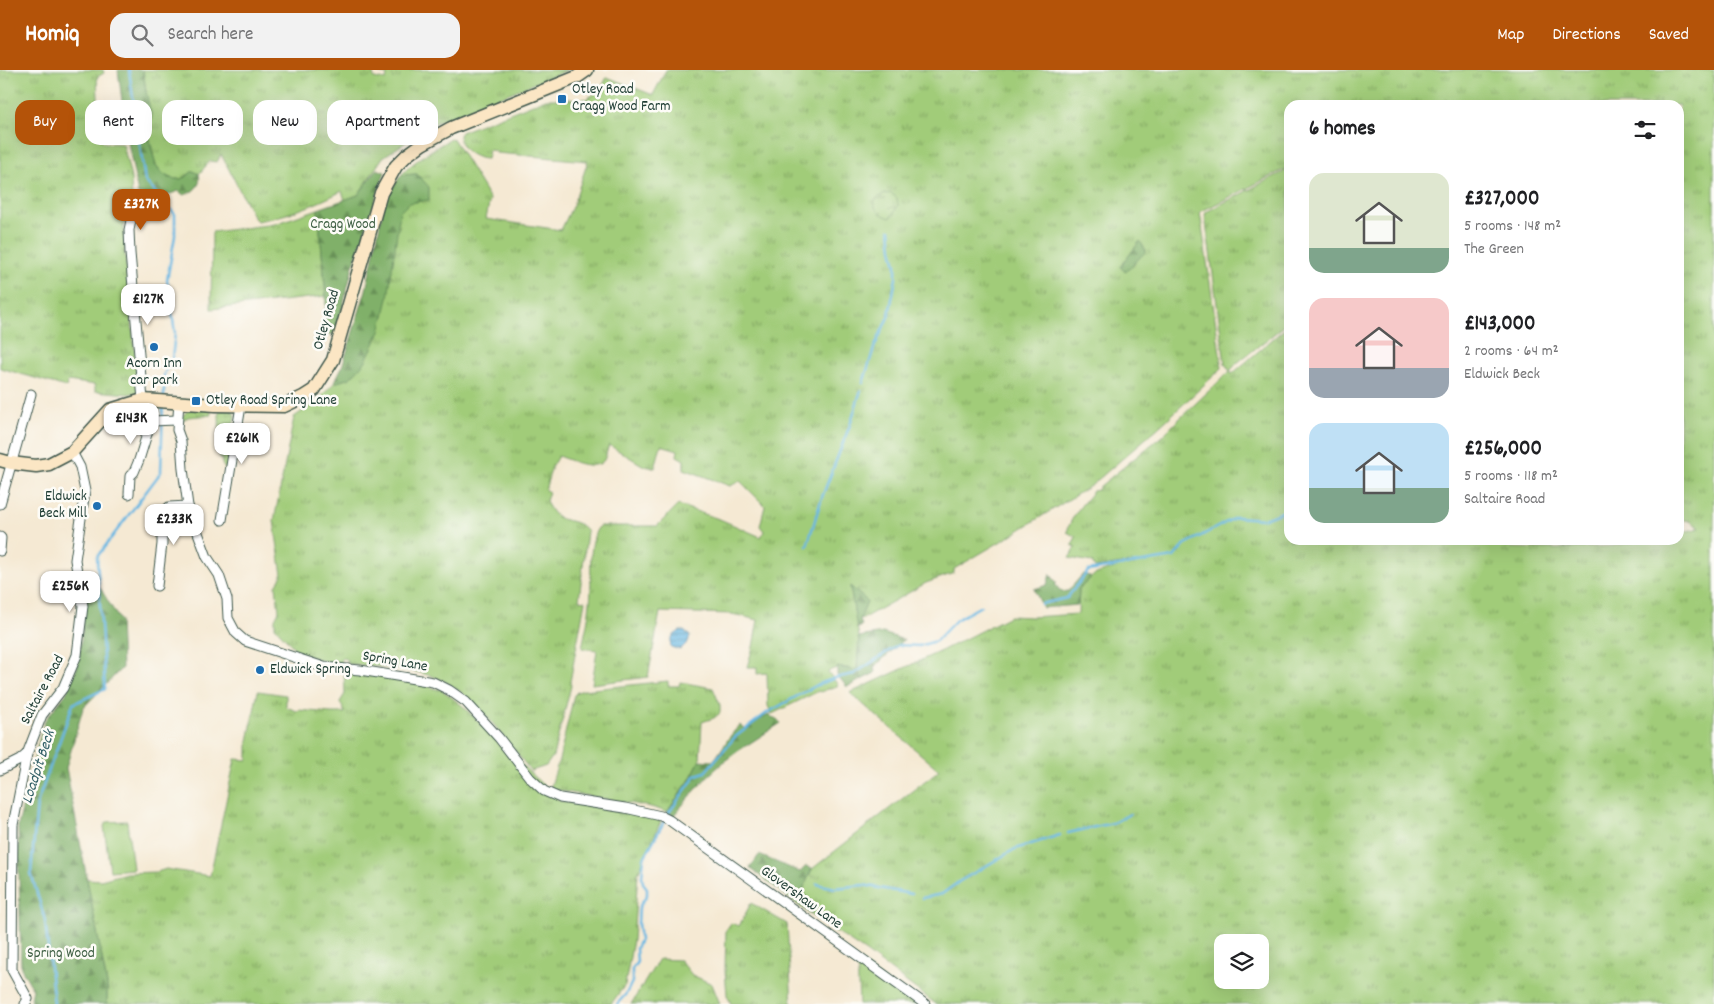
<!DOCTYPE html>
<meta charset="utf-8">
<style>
body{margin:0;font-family:Dekko,sans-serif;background:#f2f2f2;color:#202124;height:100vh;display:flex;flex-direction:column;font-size:19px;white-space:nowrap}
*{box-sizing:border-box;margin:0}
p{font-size:16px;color:#757577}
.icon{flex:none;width:28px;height:28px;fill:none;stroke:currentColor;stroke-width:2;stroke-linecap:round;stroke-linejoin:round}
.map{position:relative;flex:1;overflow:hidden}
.panel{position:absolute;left:1284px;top:30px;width:400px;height:445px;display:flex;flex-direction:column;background:#fff;border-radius:15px;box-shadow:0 5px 20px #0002}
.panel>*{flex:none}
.guide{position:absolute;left:15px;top:30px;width:475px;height:45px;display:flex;gap:10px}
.controls{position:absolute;left:1214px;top:864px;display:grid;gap:10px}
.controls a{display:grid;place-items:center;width:55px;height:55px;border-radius:10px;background:#fff;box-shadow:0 5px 20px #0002;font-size:25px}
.price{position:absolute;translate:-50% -42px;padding:0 11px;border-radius:10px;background:#fff;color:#222;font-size:16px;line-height:32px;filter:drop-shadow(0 1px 2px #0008)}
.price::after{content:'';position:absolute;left:50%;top:30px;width:15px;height:11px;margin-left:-8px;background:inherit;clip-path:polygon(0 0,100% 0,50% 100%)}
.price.active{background:#b45309;color:#fff}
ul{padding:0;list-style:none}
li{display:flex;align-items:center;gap:15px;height:125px;padding:0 25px}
li span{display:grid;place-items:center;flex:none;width:140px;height:100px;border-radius:15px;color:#555}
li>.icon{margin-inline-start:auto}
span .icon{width:60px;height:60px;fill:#fffc;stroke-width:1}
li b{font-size:21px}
h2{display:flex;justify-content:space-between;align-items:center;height:60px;padding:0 25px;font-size:21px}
.tag{padding:0 18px;border-radius:15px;background:#fff;box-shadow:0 5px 20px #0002;font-size:18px;line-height:45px}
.tag.active{background:#b45309;color:#fff}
header{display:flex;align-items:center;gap:30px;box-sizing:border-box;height:70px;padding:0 25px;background:#b45309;color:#fff}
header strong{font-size:24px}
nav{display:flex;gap:28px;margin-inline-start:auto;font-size:18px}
.search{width:350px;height:45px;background:#f2f2f2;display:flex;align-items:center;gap:12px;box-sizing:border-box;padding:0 18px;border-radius:15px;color:#757577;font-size:19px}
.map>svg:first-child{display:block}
</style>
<header>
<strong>Homiq</strong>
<div class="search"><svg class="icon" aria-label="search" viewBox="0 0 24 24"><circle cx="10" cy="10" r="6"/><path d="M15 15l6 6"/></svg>Search here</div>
<nav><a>Map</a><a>Directions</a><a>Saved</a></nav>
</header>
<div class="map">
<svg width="1714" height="934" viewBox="0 0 1714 934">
<defs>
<pattern id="grass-tufts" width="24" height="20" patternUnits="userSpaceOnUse" patternTransform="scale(1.25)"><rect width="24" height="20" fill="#a1cc79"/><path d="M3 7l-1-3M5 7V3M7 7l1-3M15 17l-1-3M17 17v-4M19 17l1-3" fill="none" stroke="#83a764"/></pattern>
<pattern id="forest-firs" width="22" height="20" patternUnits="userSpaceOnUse" patternTransform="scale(1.25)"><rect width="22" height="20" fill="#80b069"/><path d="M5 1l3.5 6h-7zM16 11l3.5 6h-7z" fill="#689057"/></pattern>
<pattern id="wetland-marsh" width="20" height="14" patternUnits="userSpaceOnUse" patternTransform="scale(1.25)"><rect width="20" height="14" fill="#a1cc79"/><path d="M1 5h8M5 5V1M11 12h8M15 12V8" fill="none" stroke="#83a764"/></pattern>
<pattern id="water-rules" width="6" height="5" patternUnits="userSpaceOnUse" patternTransform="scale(1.25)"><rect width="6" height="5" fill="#69b8e3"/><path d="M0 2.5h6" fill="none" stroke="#5697b9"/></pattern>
</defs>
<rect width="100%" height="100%" fill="#fdfcf7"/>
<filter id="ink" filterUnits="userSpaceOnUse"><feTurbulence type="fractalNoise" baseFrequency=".02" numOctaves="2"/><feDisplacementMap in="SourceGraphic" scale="10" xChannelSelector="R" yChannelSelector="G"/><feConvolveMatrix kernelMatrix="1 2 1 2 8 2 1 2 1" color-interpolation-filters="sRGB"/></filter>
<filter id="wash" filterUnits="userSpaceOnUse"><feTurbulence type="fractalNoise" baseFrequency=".0096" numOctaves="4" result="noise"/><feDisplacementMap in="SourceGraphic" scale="20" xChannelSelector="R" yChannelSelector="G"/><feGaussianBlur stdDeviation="1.12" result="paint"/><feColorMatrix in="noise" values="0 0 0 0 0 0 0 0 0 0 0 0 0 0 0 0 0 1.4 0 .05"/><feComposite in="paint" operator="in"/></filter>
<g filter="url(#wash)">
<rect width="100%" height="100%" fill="#f5e9d3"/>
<g fill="url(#grass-tufts)" stroke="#608456" fill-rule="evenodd">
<path d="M 0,0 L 103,0 L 104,3 L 97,7 L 100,69 L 105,73 L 123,74 L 131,108 L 132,132 L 129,133 L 124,157 L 125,185 L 138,313 L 138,322 L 129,324 L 95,321 L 95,315 L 68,311 L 66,317 L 0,298 Z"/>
<path d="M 143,0 L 372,0 L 374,8 L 386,10 L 387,5 L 378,3 L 378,0 L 568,0 L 437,52 L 383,87 L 358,125 L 345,130 L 342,121 C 315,135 287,146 257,151 L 254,148 L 221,84 L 217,92 L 210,91 L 199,104 L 193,101 L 182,109 L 174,109 L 164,105 L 155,94 L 150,69 L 146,61 L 146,22 Z"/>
<path d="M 666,0 L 1714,0 L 1714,934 L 936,934 L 866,882 L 811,845 L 814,836 L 802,821 L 812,799 L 939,700 L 850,623 L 943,580 L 1010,546 L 1031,547 L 1078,544 L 1079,519 L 1094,505 L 1128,493 L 1095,498 L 1092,492 L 1069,488 L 1076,477 L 1072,475 L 1076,467 L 1067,462 C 1071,446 1084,432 1094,420 L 1095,421 L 1099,419 L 1099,417 L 1162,366 L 1177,351 L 1230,301 L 1225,294 L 1205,145 L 1206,142 L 1289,99 L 1289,252 L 1237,293 L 1230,301 L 1232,304 L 1289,255 L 1289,470 L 1504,470 L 1510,478 L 1557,479 L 1593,477 L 1613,476 L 1644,470 L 1679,470 L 1679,463 L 1700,458 L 1690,451 L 1679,449 L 1679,35 L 1289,35 L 1289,97 L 1200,142 L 1222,298 L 1159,357 L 1092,415 L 1010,466 L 954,499 L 954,503 L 926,513 L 860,550 L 866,531 L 850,516 L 859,567 L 857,600 C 846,598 838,595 828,602 L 838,615 L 837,616 L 820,622 L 819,621 L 772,644 L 768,636 L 767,603 L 757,604 L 757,597 L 747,597 L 753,577 L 758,550 L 732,544 L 660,542 L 648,607 L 592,614 L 597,580 L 582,578 C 585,563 589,548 590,532 C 593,510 586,475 599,456 L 657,456 L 678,435 L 722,450 L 761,467 L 764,461 L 760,456 L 765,436 L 740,411 L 730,416 L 684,399 L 684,390 L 677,386 L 678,380 L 661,375 L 655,398 L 644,396 L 609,375 C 607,380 606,386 604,390 C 596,402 569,390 558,386 L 552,396 L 545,420 L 549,422 L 546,431 C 558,460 573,443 587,461 L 579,530 L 585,531 L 570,612 L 571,616 L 553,686 L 546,696 L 531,701 C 507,672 477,627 442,610 C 416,598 377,597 348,594 L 347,589 L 341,588 L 340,594 L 333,594 L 298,582 L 275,557 L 275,549 L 279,541 L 276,516 L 282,505 L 274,451 L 294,347 L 316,332 L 334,313 L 350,308 L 400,142 L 409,133 L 429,129 L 417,104 L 401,105 C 415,90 432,80 450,69 L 454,70 L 490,129 L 486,149 L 561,160 L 573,135 L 588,91 L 496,83 L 496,81 L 489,80 L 487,89 C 473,88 460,80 459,65 L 461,62 L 546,29 L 586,29 L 600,21 L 607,7 L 653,25 ZM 1222,872 L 1260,872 L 1260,910 L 1222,910 Z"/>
<path d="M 318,139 L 326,226 L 211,239 L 212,162 L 275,154 Z"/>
<path d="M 194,338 L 211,340 L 211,345 L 188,347 L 182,351 C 183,343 186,341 194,338 Z"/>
<path d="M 221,340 L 232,340 L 235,345 L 226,401 L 222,394 L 222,389 L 220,388 L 219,341 Z"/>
<path d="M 344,603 L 371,604 L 428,616 L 436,619 L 441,619 L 464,637 L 503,677 L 560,731 L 626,743 L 637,743 L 661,751 L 638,803 L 633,870 L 625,915 L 611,934 L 107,934 L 107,914 L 87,809 L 101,810 L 126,803 L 157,802 L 166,799 L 210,806 L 235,689 L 248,690 L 248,671 L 258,621 L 286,625 L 286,637 L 297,641 L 299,640 L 331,643 L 345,643 L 340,632 L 345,624 Z"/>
<path d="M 668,611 L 668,616 L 679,616 L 680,612 L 713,618 L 720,635 L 720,643 L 714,648 L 702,652 L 700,690 L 689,711 L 667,742 L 651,737 L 550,719 L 559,690 L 574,625 L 577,622 L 584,620 Z"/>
<path d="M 751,833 L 787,854 L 792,934 L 731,934 L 727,925 L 725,900 L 726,860 L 731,853 L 739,856 Z"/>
<path d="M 659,889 L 680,890 L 692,905 L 712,914 L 720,934 L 631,934 Z"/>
<path d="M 857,890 L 917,934 L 859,934 Z"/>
</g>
<g fill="url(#forest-firs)" stroke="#50764e">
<path d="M 118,0 L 143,0 L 146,22 L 152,47 L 146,61 C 151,71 152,81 155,92 C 158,102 172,113 183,108 C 187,107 190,103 193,101 L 199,104 C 202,115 194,122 184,125 L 178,121 C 167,127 150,125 138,124 L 126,62 Z"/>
<path d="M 377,99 L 385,102 L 353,196 L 338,255 L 333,265 L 324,262 L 326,226 L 318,139 L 358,125 Z"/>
<path d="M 417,104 L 429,117 L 429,130 L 409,133 L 400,142 L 388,228 L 380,262 L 365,292 L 350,308 L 334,313 L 342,297 L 366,220 L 385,130 L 401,105 Z"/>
<path d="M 1140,171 L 1146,181 L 1126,202 L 1120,197 Z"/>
<path d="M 90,501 L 120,551 L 122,598 L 83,638 L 66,698 L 107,915 L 107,934 L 30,934 L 33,919 L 21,898 L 18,756 L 36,681 L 45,650 L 66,624 L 78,595 Z"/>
<path d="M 1050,504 L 1057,513 L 1055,514 L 1061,522 L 1068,521 L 1083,504 L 1091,507 L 1079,519 L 1078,535 L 1043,538 L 1034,519 L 1047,515 Z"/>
<path d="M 850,516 L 867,531 L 860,550 L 862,555 L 857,559 Z"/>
<path d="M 883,563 L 904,570 L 874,597 L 875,603 L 847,617 L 837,605 L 837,597 L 857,600 L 859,567 Z"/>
<path d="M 769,645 L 781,653 L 738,681 L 726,690 L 707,707 L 673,746 L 667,742 L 689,711 L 700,690 L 713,691 C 723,679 729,665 740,655 L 746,660 L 762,648 Z"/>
<path d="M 759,785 L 800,802 L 806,796 L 812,799 L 802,821 L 814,836 L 811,845 L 750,798 Z"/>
</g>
<path fill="url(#wetland-marsh)" stroke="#608456" d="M 891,123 L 897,128 L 898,136 L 890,148 C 870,141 868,126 891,123 Z"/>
<path fill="#a1cc79" stroke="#608456" d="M 127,751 L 133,799 L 110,801 L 104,756 L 107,752 Z"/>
<path fill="url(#water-rules)" stroke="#447a8c" d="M 680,561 L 684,561 L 690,566 L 688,572 L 680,580 L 671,577 C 669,569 673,565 680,561 Z"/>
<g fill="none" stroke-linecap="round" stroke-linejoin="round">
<g stroke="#69b8e3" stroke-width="2.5">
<path d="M 129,0 L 145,111 L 175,144 L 175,166 L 167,210 L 175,263 L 172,289 L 164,304 L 164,327"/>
<path d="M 863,313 L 874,278 L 889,245 L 896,208 L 896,195 L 892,179 L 890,160"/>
<path d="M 807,476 L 822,427 L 850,355 L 861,320"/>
<path d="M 1041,534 L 1067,528 L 1088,501 L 1174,487 L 1184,475 L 1236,447 L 1264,449 L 1282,442 L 1289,436"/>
<path d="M 1068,763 L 1113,753 L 1130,744"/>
<path d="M 817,814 L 835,818 L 863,815 L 911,824"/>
<path d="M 922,828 L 942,824 L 960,811 L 1015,779 L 1060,765"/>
<path d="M 54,934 L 45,850 L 31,803 L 37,733 L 73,634 L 105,619 L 97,487 L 161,402 L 163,335"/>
<path d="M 617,934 L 626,924 L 632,912 L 632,899 L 637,892 L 636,878 L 640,870 L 638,854 L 639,837 L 647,825 L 647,818 L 643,813 L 642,806 L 644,788 L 670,741 L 696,705 L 705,702 L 735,667 L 767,643 L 817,615 L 835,608 L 854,604 L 898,575 L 919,576 L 936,571 L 956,550 L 981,536"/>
</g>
</g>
</g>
<g filter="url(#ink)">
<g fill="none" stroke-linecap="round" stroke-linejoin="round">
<defs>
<g id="street">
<path d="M 134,136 L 129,160 L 130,183 L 143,330"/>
<path d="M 179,332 L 177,360 L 181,371 L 183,399 L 188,436 L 207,487 L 219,505 L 227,529 L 228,548 L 236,563 L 245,571 L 324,597 L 360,600 L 433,612 L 449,620 L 466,632 L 499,668 L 530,708 L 544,721 L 560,728 L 625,738 L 661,746 L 669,750 L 925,934"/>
<path d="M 129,424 L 130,406 L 134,402 L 139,390 L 151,351 L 177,350"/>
<path d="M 0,434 L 31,324"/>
<path d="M 222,450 L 241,336"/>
<path d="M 0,467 L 1,468 L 0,481"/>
<path d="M 157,516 L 162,474 L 162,446 L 169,437 L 188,436"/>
<path d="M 0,700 L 20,690 L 27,684"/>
<path d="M 25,934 L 28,929 L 12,900 L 13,755 L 27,684 L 42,645 L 63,618 L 77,585 L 83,536 L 75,490 L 85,421 L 80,397 L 72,382"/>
</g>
<path id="secondary" d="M 0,390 L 11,393 L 36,396 L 49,394 L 72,382 L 110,340 L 143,330 L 215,335 L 284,336 L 303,327 L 314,320 L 333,290 L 381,123 L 396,96 L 407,85 L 422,74 L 451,58 L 577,7 L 587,0"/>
</defs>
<use href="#street" stroke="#3f574c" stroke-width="11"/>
<use href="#secondary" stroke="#3f574c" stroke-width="15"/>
<use href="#street" stroke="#fff" stroke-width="9"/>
<use href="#secondary" stroke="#fbe6c4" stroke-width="12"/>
</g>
</g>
<g fill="#1f6fb2" stroke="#fdfcf7" stroke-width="2">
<rect x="557" y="24" width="10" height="10" rx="2.5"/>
<circle cx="154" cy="277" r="5"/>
<rect x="191" y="326" width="10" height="10" rx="2.5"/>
<circle cx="97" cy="436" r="5"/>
<circle cx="260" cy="600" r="5"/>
</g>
<g text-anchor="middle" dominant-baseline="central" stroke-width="5" stroke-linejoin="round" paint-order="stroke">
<g font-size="15" fill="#1f3d34" stroke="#fdfcf7" text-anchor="start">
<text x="572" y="20">Otley Road<tspan x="572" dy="17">Cragg Wood Farm</tspan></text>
<text x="154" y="294" text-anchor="middle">Acorn Inn<tspan x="154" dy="17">car park</tspan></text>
<text x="206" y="331">Otley Road Spring Lane</text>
<text x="87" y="427" text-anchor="end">Eldwick<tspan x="87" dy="17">Beck Mill</tspan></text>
<text x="270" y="600">Eldwick Spring</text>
</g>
<g font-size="15" fill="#406145" stroke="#fdfcf7">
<text x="343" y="155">Cragg Wood</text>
<text x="61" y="884">Spring Wood</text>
</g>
<g font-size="15" fill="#1f3d34" stroke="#fdfcf7">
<text transform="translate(327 250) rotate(-74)">Otley Road</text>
<text transform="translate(395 592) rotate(10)">Spring Lane</text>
<text transform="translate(43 620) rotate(-62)">Saltaire Road</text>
<text transform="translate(801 828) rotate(36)">Glovershaw Lane</text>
</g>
<g font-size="16" font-style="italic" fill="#356269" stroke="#fdfcf7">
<text transform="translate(39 697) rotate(-72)">Loadpit Beck</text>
</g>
</g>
</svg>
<div class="controls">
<a><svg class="icon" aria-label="layers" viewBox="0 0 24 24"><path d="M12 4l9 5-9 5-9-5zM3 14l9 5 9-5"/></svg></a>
</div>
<b class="price active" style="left:141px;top:161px">£327K</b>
<b class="price" style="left:148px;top:256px">£127K</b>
<b class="price" style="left:131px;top:375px">£143K</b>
<b class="price" style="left:242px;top:395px">£261K</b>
<b class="price" style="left:174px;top:476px">£233K</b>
<b class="price" style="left:70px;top:543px">£256K</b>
<div class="guide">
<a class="tag active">Buy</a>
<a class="tag">Rent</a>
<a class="tag">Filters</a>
<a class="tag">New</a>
<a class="tag">Apartment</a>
</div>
<section class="panel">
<h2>6 homes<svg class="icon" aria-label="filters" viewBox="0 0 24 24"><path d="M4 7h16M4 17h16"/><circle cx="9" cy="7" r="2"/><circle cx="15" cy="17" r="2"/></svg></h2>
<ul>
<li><span style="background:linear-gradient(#dfe7d0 75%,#7fa58c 0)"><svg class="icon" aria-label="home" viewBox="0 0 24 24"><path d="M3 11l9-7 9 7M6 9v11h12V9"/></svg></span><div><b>£327,000</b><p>5 rooms · 148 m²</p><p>The Green</p></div></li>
<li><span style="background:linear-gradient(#f6c9c9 70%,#9aa5b1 0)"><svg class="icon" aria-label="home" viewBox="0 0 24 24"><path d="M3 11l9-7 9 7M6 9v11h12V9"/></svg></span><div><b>£143,000</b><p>2 rooms · 64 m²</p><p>Eldwick Beck</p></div></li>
<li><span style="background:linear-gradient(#bfe0f5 65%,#7fa58c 0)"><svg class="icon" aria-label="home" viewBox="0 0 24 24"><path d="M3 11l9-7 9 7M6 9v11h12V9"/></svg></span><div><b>£256,000</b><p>5 rooms · 118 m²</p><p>Saltaire Road</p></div></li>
</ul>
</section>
</div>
